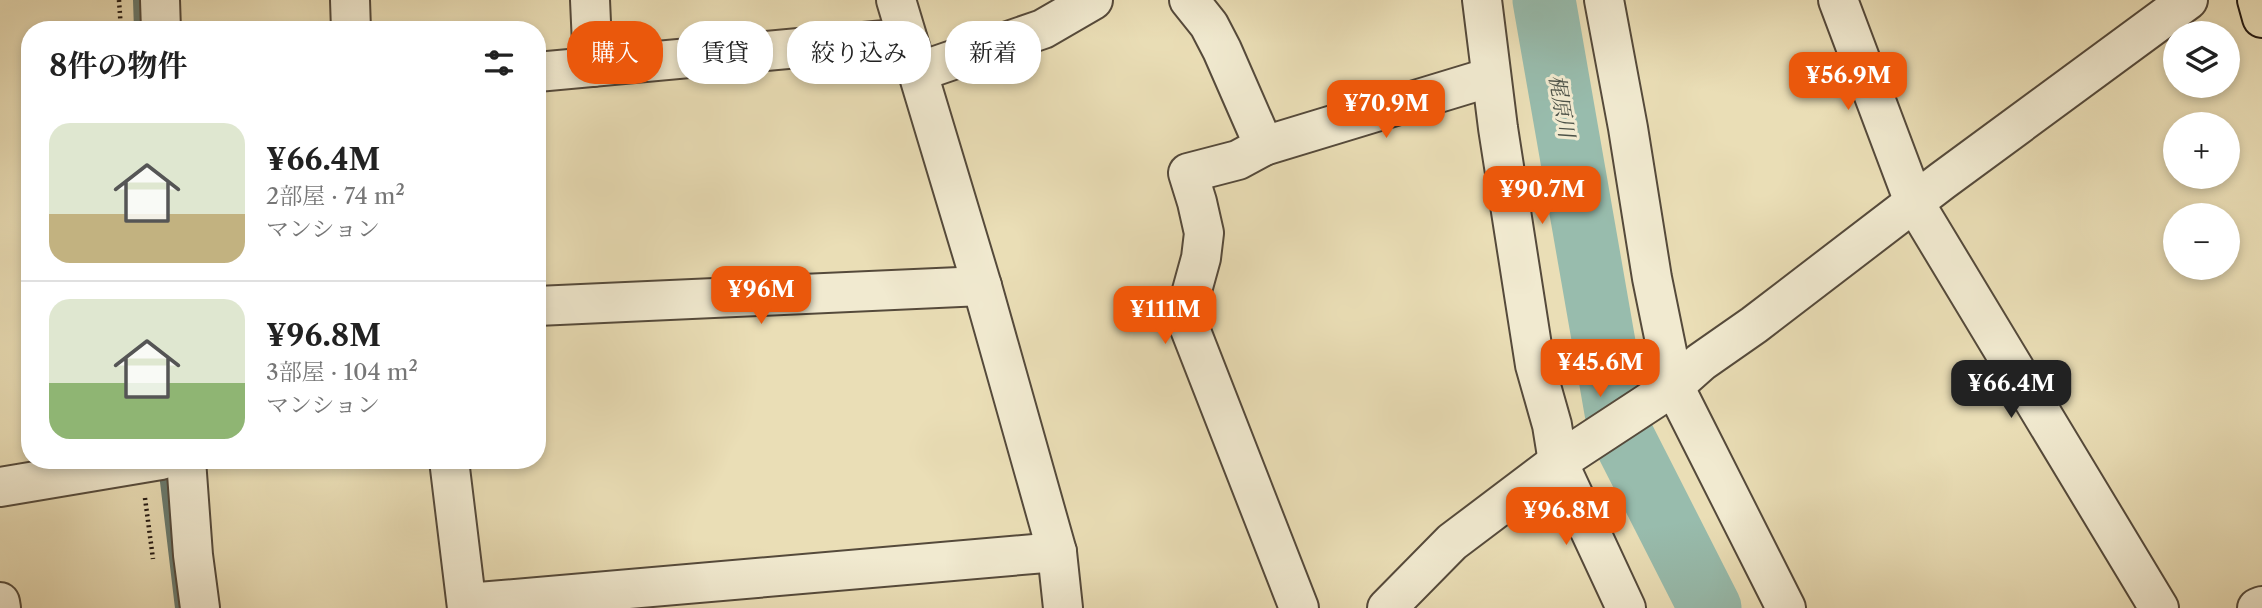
<!DOCTYPE html>
<html lang="ja">
<meta charset="utf-8">
<style>
body{margin:0;font-family:"Libre Caslon Text","Noto Serif JP",serif;background:#f6f6f6;color:#222;height:100vh;display:flex;flex-direction:column;font-size:26px;white-space:nowrap}
*{box-sizing:border-box;margin:0}
p{font-size:23px;color:#767676}
.icon{flex:none;width:38px;height:38px;fill:none;stroke:currentColor;stroke-width:2;stroke-linecap:round;stroke-linejoin:round}
.map{position:relative;flex:1;overflow:hidden}
.panel{position:absolute;left:21px;top:21px;width:525px;height:448px;display:flex;flex-direction:column;background:#fff;border-radius:28px;box-shadow:0 4px 10px #0003}
.panel>*{flex:none}
.guide{position:absolute;left:567px;top:21px;width:665px;height:63px;display:flex;gap:14px}
.tools{position:absolute;left:2163px;top:21px;display:grid;gap:14px}
.tools a{display:grid;place-items:center;width:77px;height:77px;border-radius:50%;background:#fff;box-shadow:0 4px 10px #0003;font-size:35px}
.price{position:absolute;translate:-50% -60px;padding:0 16px;border-radius:14px;background:#ea580c;color:#fff;font-size:23px;line-height:46px;filter:drop-shadow(0 2px 4px #0008)}
.price::after{content:'';position:absolute;left:50%;top:42px;width:21px;height:16px;margin-left:-10px;background:inherit;clip-path:polygon(0 0,100% 0,50% 100%)}
.price.current{background:#222;color:#fff}
ul{padding:0;list-style:none}
li{display:flex;align-items:center;gap:21px;height:175px;padding:0 28px}
li+li{border-top:2px solid #e0e0e0}
li span{display:grid;place-items:center;flex:none;width:196px;height:140px;border-radius:21px;color:#555}
li>.icon{margin-inline-start:auto}
span .icon{width:84px;height:84px;fill:#fffc;stroke-width:1}
li b{font-size:30px}
h2{display:flex;justify-content:space-between;align-items:center;height:84px;padding:0 28px;font-size:30px}
.pill{padding:0 24px;border-radius:28px;background:#fff;box-shadow:0 4px 10px #0003;font-size:24px;line-height:63px}
.pill.current{background:#ea580c;color:#fff}
.map>svg:first-child{display:block}
</style>
<div class="map">
<svg width="2262" height="608" viewBox="0 0 2262 608">
<rect width="100%" height="100%" fill="#eadeb6"/>
<filter id="stains"><feTurbulence type="fractalNoise" baseFrequency=".00286" numOctaves="4"/><feColorMatrix values="0 0 0 0 .2 0 0 0 0 .09 0 0 0 0 .02 0 0 0 .5 -.17"/></filter>
<radialGradient id="worn" r=".72"><stop offset=".6" stop-color="#630" stop-opacity="0"/><stop offset="1" stop-color="#630" stop-opacity=".3"/></radialGradient>
<g fill="none" stroke-linecap="round" stroke-linejoin="round">
<g stroke="#697b6f" stroke-width="10">
<path d="M 138,0 L 139,30"/>
<path d="M 163,465 L 180,608"/>
</g>
<path stroke="#98bcad" stroke-width="63" d="M 1544,0 L 1619,429 L 1710,608"/>
<defs>
<g id="minor">
<path d="M 160,0 L 161,30"/>
<path d="M 350,0 L 351,30"/>
<path d="M 590,0 L 593,67"/>
<path d="M 896,0 L 982,286 L 1057,552 L 1063,608"/>
<path d="M 1189,0 L 1209,25 L 1222,50 L 1264,146"/>
<path d="M 1482,0 L 1498,128 L 1535,365 L 1552,425 L 1558,462 L 1626,608"/>
<path d="M 1604,0 L 1628,128 L 1652,278 L 1674,386 L 1786,608"/>
<path d="M 1838,0 L 1914,202 L 2159,608"/>
<path d="M 537,72 L 907,38"/>
<path d="M 918,72 L 1043,29 L 1093,0"/>
<path d="M 537,306 L 982,286"/>
<path d="M 186,460 L 193,555 L 200,608"/>
<path d="M 449,460 L 467,608"/>
<path d="M 0,487 L 161,460"/>
<path d="M 0,602 L 1,608"/>
<path d="M 467,603 L 1057,552"/>
<path d="M 1299,608 L 1185,316 L 1201,258 L 1204,233 L 1197,202 L 1188,173 L 1238,160 L 1264,146 L 1491,77"/>
<path d="M 1387,608 L 1452,542 L 1558,462 L 1674,386 L 1701,362 L 1754,325 L 1942,181 L 2188,0"/>
<path d="M 2257,608 L 2262,606"/>
</g>
<path id="major" d="M 2257,0 L 2262,18"/>
</defs>
<use href="#minor" stroke="#554a3b" stroke-width="42"/>
<use href="#major" stroke="#231912" stroke-width="42"/>
<g stroke="#231912" stroke-width="4.5" stroke-dasharray="2 3.5" stroke-linecap="butt">
<path d="M 119,0 L 121,30"/>
<path d="M 145,498 L 153,559"/>
</g>
<use href="#minor" stroke="#f1ead0" stroke-width="38"/>
<use href="#major" stroke="#eadeb6" stroke-width="38"/>
</g>
<g text-anchor="middle" dominant-baseline="central" stroke-width="6" stroke-linejoin="round" paint-order="stroke">
<g font-size="21" font-style="italic" fill="#4c5248" stroke="#f1ead0">
<text transform="translate(1562 106) rotate(80)">梶原川</text>
</g>
</g>
<rect width="100%" height="100%" filter="url(#stains)"/>
<rect width="100%" height="100%" fill="url(#worn)"/>
</svg>
<div class="tools">
<a><svg class="icon" aria-label="layers" viewBox="0 0 24 24"><path d="M12 4l9 5-9 5-9-5zM3 14l9 5 9-5"/></svg></a>
<a>+</a>
<a>−</a>
</div>
<b class="price" style="left:1848px;top:112px">¥56.9M</b>
<b class="price" style="left:1386px;top:140px">¥70.9M</b>
<b class="price" style="left:1542px;top:226px">¥90.7M</b>
<b class="price" style="left:761px;top:326px">¥96M</b>
<b class="price" style="left:1165px;top:346px">¥111M</b>
<b class="price" style="left:1600px;top:399px">¥45.6M</b>
<b class="price current" style="left:2011px;top:420px">¥66.4M</b>
<b class="price" style="left:1566px;top:547px">¥96.8M</b>
<div class="guide">
<a class="pill current">購入</a>
<a class="pill">賃貸</a>
<a class="pill">絞り込み</a>
<a class="pill">新着</a>
</div>
<section class="panel">
<h2>8件の物件<svg class="icon" aria-label="filters" viewBox="0 0 24 24"><path d="M4 7h16M4 17h16"/><circle cx="9" cy="7" r="2"/><circle cx="15" cy="17" r="2"/></svg></h2>
<ul>
<li><span style="background:linear-gradient(#dfe7d0 65%,#c2b280 0)"><svg class="icon" aria-label="home" viewBox="0 0 24 24"><path d="M3 11l9-7 9 7M6 9v11h12V9"/></svg></span><div><b>¥66.4M</b><p>2部屋 · 74 m²</p><p>マンション</p></div></li>
<li><span style="background:linear-gradient(#dfe7d0 60%,#8fb573 0)"><svg class="icon" aria-label="home" viewBox="0 0 24 24"><path d="M3 11l9-7 9 7M6 9v11h12V9"/></svg></span><div><b>¥96.8M</b><p>3部屋 · 104 m²</p><p>マンション</p></div></li>
</ul>
</section>
</div>
